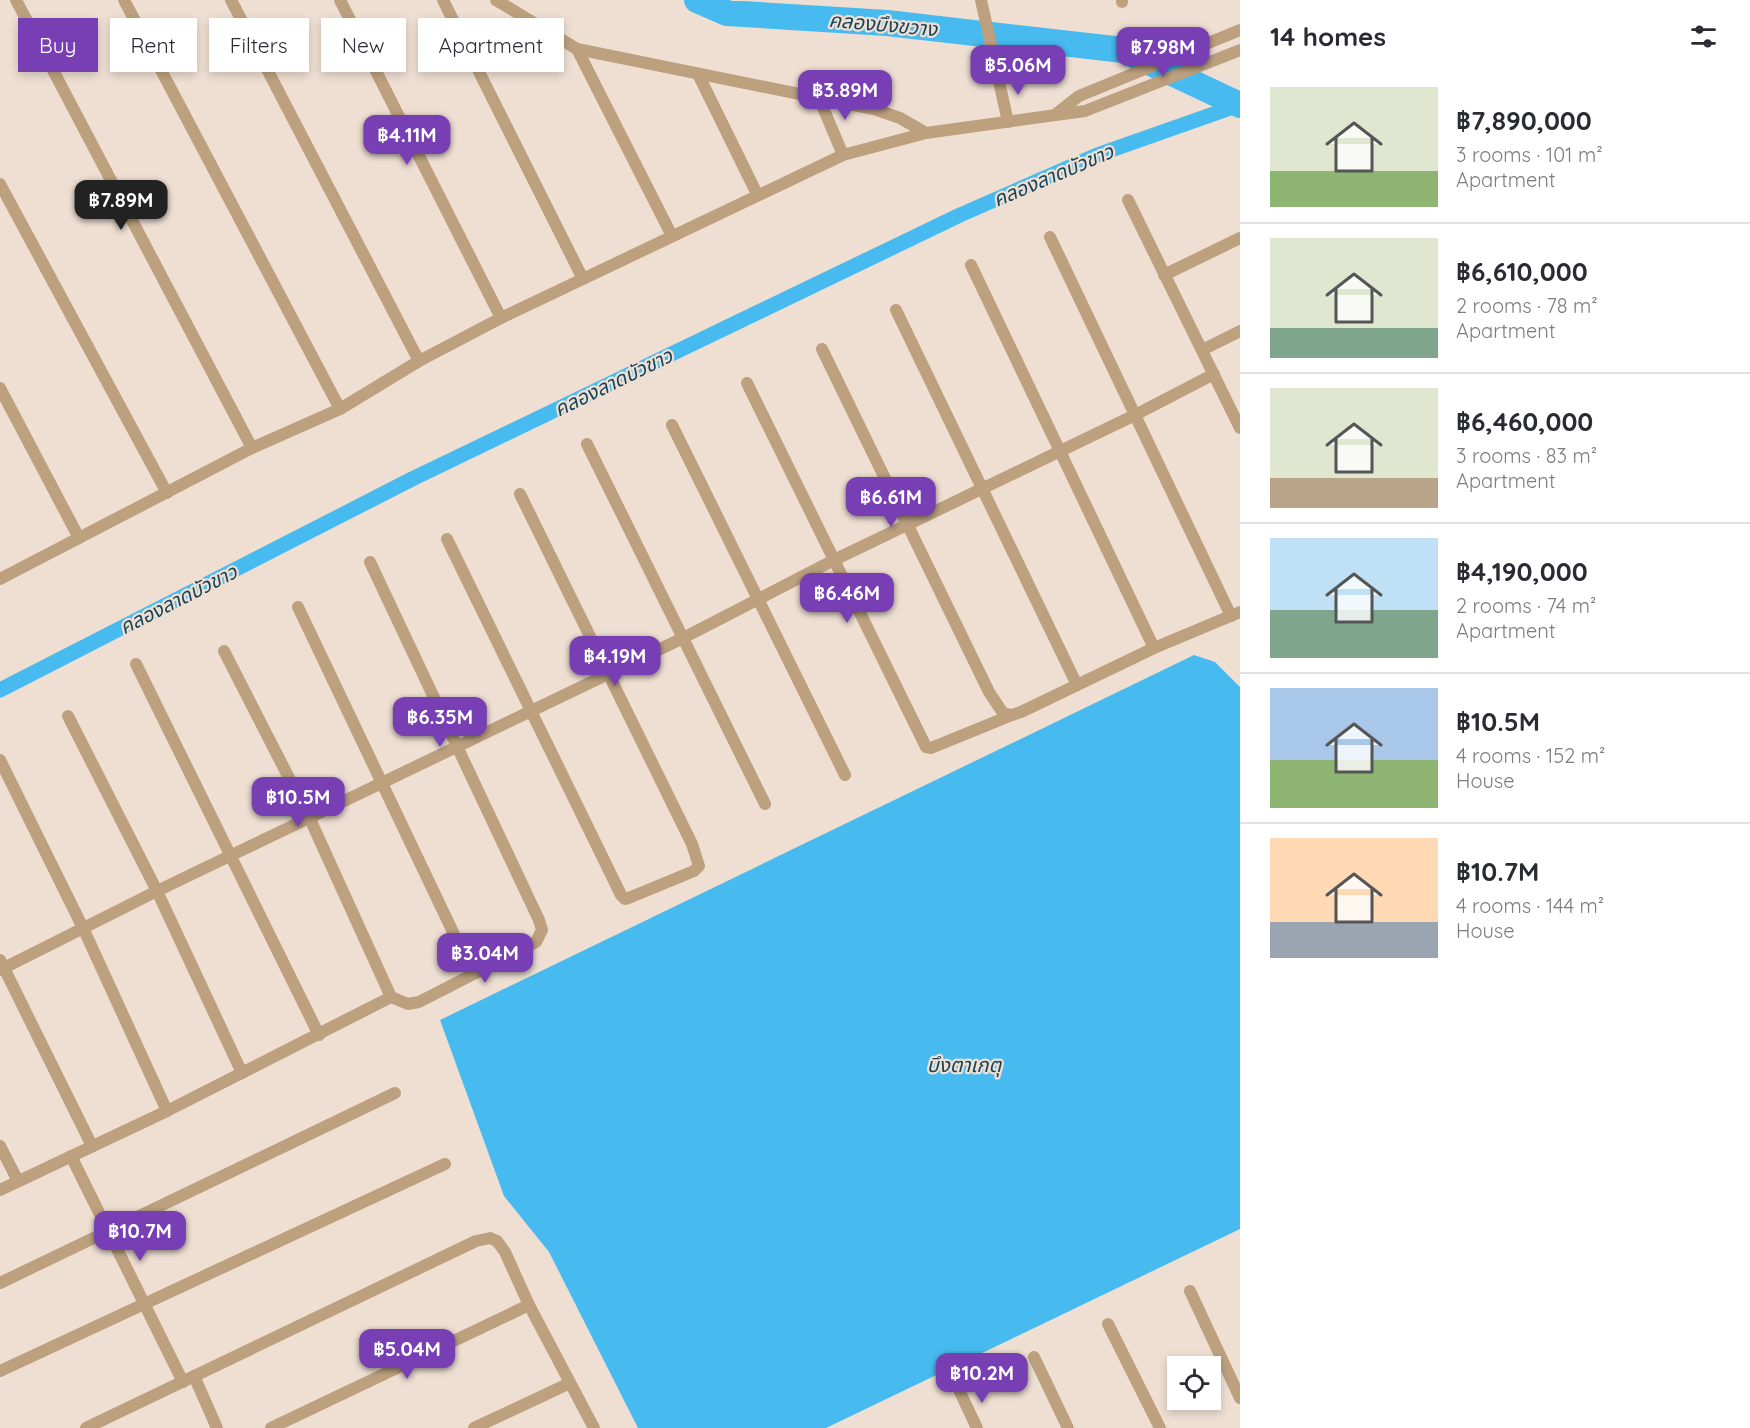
<!DOCTYPE html>
<meta charset="utf-8">
<style>
body{margin:0;font-family:Quicksand,"Noto Sans Thai",sans-serif;background:#f7f7f7;color:#2b2b33;height:100vh;display:flex;flex-direction:column;font-size:22px;white-space:nowrap}
*{box-sizing:border-box;margin:0}
p{font-size:20px;color:#7c7c81}
.icon{flex:none;width:33px;height:33px;fill:none;stroke:currentColor;stroke-width:2;stroke-linecap:round;stroke-linejoin:round}
.map{position:relative;flex:1;overflow:hidden}
.side{display:flex;flex-direction:column;background:#fff;width:510px}
.side>*{flex:none}
.guide{position:absolute;left:18px;top:18px;width:570px;height:54px;display:flex;gap:12px}
.buttons{position:absolute;left:1167px;top:1356px;display:grid;gap:12px}
.buttons a{display:grid;place-items:center;width:54px;height:54px;border-radius:0px;background:#fff;box-shadow:0 3px 9px #0003;font-size:30px}
.price{position:absolute;translate:-50% -51px;padding:0 14px;border-radius:12px;background:#783fb5;color:#fff;font-size:20px;line-height:39px;filter:drop-shadow(0 2px 3px #0008)}
.price::after{content:'';position:absolute;left:50%;top:36px;width:18px;height:14px;margin-left:-9px;background:inherit;clip-path:polygon(0 0,100% 0,50% 100%)}
.price.active{background:#222;color:#fff}
ul{padding:0;list-style:none}
li{display:flex;align-items:center;gap:18px;height:150px;padding:0 30px}
li+li{border-top:2px solid #e1e1e2}
li span{display:grid;place-items:center;flex:none;width:168px;height:120px;border-radius:0px;color:#555}
li>.icon{margin-inline-start:auto}
span .icon{width:72px;height:72px;fill:#fffc;stroke-width:1}
li b{font-size:26px}
h2{display:flex;justify-content:space-between;align-items:center;height:72px;padding:0 30px;font-size:26px}
.chip{padding:0 21px;border-radius:0px;background:#fff;box-shadow:0 3px 9px #0003;font-size:21px;line-height:54px}
.chip.active{background:#783fb5;color:#fff}
main{display:flex;flex:1;min-height:0}
.map>svg:first-child{display:block}
</style>
<main>
<div class="map">
<svg width="1240" height="1428" viewBox="0 0 1240 1428">
<rect width="100%" height="100%" fill="#efdfd3"/>
<path fill="#47bbef" d="M 1194,655 L 1215,662 L 1240,687 L 1240,1229 L 826,1428 L 638,1428 L 549,1252 L 504,1196 L 440,1020 Z"/>
<g fill="none" stroke-linecap="round" stroke-linejoin="round">
<path stroke="#47bbef" stroke-width="15" d="M 0,690 L 412,479 L 960,215 L 1097,155 L 1239,105"/>
<path stroke="#47bbef" stroke-width="26" d="M 697,0 L 727,13 L 887,23 L 1123,50 L 1240,105"/>
<g stroke="#bda17f" stroke-width="12">
<path d="M 16,0 L 252,448"/>
<path d="M 124,0 L 340,409"/>
<path d="M 231,0 L 419,361"/>
<path d="M 340,0 L 501,318"/>
<path d="M 443,0 L 583,279"/>
<path d="M 496,0 L 577,49 L 874,109 L 900,118 L 926,133"/>
<path d="M 981,0 L 1008,122"/>
<path d="M 1122,0 L 1122,2"/>
<path d="M 577,49 L 672,236"/>
<path d="M 698,74 L 757,194"/>
<path d="M 819,98 L 843,155"/>
<path d="M 1056,114 L 1079,96 L 1240,30"/>
<path d="M 0,184 L 167,493"/>
<path d="M 1128,200 L 1240,428"/>
<path d="M 1050,237 L 1231,616"/>
<path d="M 971,265 L 1154,648"/>
<path d="M 1164,275 L 1240,238"/>
<path d="M 896,310 L 1077,685"/>
<path d="M 822,349 L 989,692 L 1003,713 L 1012,715 L 1021,712 L 1154,648 L 1240,612"/>
<path d="M 1202,350 L 1240,331"/>
<path d="M 747,383 L 926,747 L 931,748 L 1012,715"/>
<path d="M 0,388 L 79,538"/>
<path d="M 672,425 L 845,775"/>
<path d="M 587,444 L 765,804"/>
<path d="M 447,539 L 621,895 L 625,899 L 631,897 L 694,871 L 699,866 L 692,844 L 520,494"/>
<path d="M 0,579 L 252,448 L 340,409 L 419,361 L 501,318 L 843,155 L 926,133 L 1085,111 L 1240,50"/>
<path d="M 298,607 L 462,951"/>
<path d="M 224,651 L 310,819 L 391,997 L 408,1004 L 419,1002 L 536,942 L 542,930 L 539,920 L 370,562"/>
<path d="M 136,664 L 319,1035"/>
<path d="M 68,716 L 157,891 L 242,1073"/>
<path d="M 0,760 L 84,930 L 167,1111"/>
<path d="M 0,960 L 92,1146"/>
<path d="M 0,970 L 157,891 L 683,638 L 832,561 L 1135,415 L 1214,374"/>
<path d="M 0,1146 L 18,1181"/>
<path d="M 71,1156 L 183,1382"/>
<path d="M 0,1190 L 167,1111 L 391,997"/>
<path d="M 0,1283 L 395,1093"/>
<path d="M 1190,1291 L 1240,1398"/>
<path d="M 1108,1324 L 1160,1428"/>
<path d="M 1034,1357 L 1068,1428"/>
<path d="M 0,1371 L 445,1164"/>
<path d="M 194,1376 L 217,1428"/>
<path d="M 960,1392 L 977,1428"/>
<path d="M 86,1428 L 476,1241 L 490,1238 L 497,1241 L 505,1252 L 529,1305 L 594,1428"/>
<path d="M 271,1428 L 529,1305"/>
<path d="M 474,1428 L 570,1383"/>
</g>
</g>
<g text-anchor="middle" dominant-baseline="central" stroke-width="4.5" stroke-linejoin="round" paint-order="stroke">
<g font-size="20" font-style="italic" fill="#14445a" stroke="#efdfd3">
<text transform="translate(883 24) rotate(5)">คลองบึงขวาง</text>
<text transform="translate(1053 175) rotate(-23)">คลองลาดบัวขาว</text>
<text transform="translate(613 382) rotate(-26)">คลองลาดบัวขาว</text>
<text transform="translate(178 599) rotate(-27)">คลองลาดบัวขาว</text>
<text x="964" y="1064">บึงตาเกตุ</text>
</g>
</g>
</svg>
<div class="buttons">
<a><svg class="icon" aria-label="locate" viewBox="0 0 24 24"><circle cx="12" cy="12" r="6"/><path d="M12 2v4M12 18v4M2 12h4M18 12h4"/></svg></a>
</div>
<b class="price" style="left:1163px;top:78px">฿7.98M</b>
<b class="price" style="left:1018px;top:96px">฿5.06M</b>
<b class="price" style="left:845px;top:121px">฿3.89M</b>
<b class="price" style="left:407px;top:166px">฿4.11M</b>
<b class="price active" style="left:121px;top:231px">฿7.89M</b>
<b class="price" style="left:891px;top:528px">฿6.61M</b>
<b class="price" style="left:847px;top:624px">฿6.46M</b>
<b class="price" style="left:615px;top:687px">฿4.19M</b>
<b class="price" style="left:440px;top:748px">฿6.35M</b>
<b class="price" style="left:298px;top:828px">฿10.5M</b>
<b class="price" style="left:485px;top:984px">฿3.04M</b>
<b class="price" style="left:140px;top:1262px">฿10.7M</b>
<b class="price" style="left:407px;top:1380px">฿5.04M</b>
<b class="price" style="left:982px;top:1404px">฿10.2M</b>
<div class="guide">
<a class="chip active">Buy</a>
<a class="chip">Rent</a>
<a class="chip">Filters</a>
<a class="chip">New</a>
<a class="chip">Apartment</a>
</div>
</div>
<section class="side">
<h2>14 homes<svg class="icon" aria-label="filters" viewBox="0 0 24 24"><path d="M4 7h16M4 17h16"/><circle cx="9" cy="7" r="2"/><circle cx="15" cy="17" r="2"/></svg></h2>
<ul>
<li><span style="background:linear-gradient(#dfe7d0 70%,#8fb573 0)"><svg class="icon" aria-label="home" viewBox="0 0 24 24"><path d="M3 11l9-7 9 7M6 9v11h12V9"/></svg></span><div><b>฿7,890,000</b><p>3 rooms · 101 m²</p><p>Apartment</p></div></li>
<li><span style="background:linear-gradient(#dfe7d0 75%,#7fa58c 0)"><svg class="icon" aria-label="home" viewBox="0 0 24 24"><path d="M3 11l9-7 9 7M6 9v11h12V9"/></svg></span><div><b>฿6,610,000</b><p>2 rooms · 78 m²</p><p>Apartment</p></div></li>
<li><span style="background:linear-gradient(#dfe7d0 75%,#b9a48a 0)"><svg class="icon" aria-label="home" viewBox="0 0 24 24"><path d="M3 11l9-7 9 7M6 9v11h12V9"/></svg></span><div><b>฿6,460,000</b><p>3 rooms · 83 m²</p><p>Apartment</p></div></li>
<li><span style="background:linear-gradient(#bfe0f5 60%,#7fa58c 0)"><svg class="icon" aria-label="home" viewBox="0 0 24 24"><path d="M3 11l9-7 9 7M6 9v11h12V9"/></svg></span><div><b>฿4,190,000</b><p>2 rooms · 74 m²</p><p>Apartment</p></div></li>
<li><span style="background:linear-gradient(#a9c7e8 60%,#8fb573 0)"><svg class="icon" aria-label="home" viewBox="0 0 24 24"><path d="M3 11l9-7 9 7M6 9v11h12V9"/></svg></span><div><b>฿10.5M</b><p>4 rooms · 152 m²</p><p>House</p></div></li>
<li><span style="background:linear-gradient(#ffd9b3 70%,#9aa5b1 0)"><svg class="icon" aria-label="home" viewBox="0 0 24 24"><path d="M3 11l9-7 9 7M6 9v11h12V9"/></svg></span><div><b>฿10.7M</b><p>4 rooms · 144 m²</p><p>House</p></div></li>
</ul>
</section>
</main>
